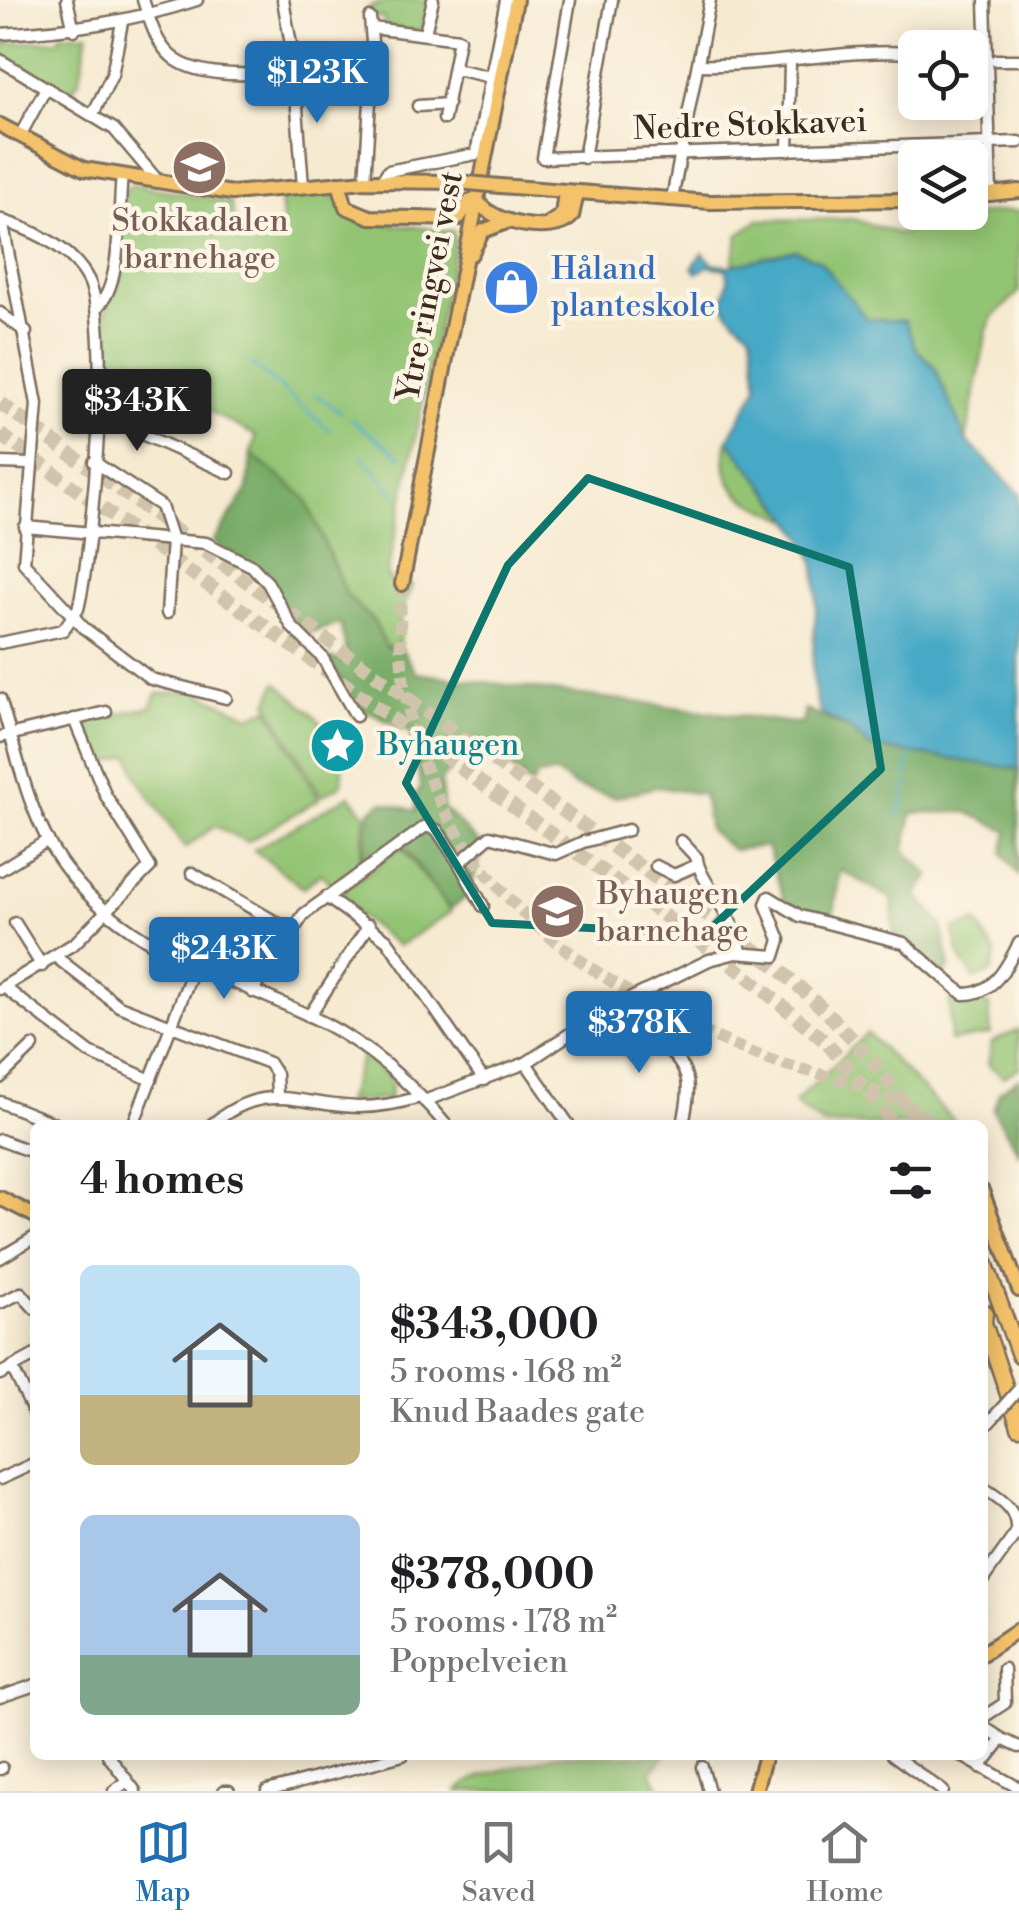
<!DOCTYPE html>
<meta charset="utf-8">
<style>
body{margin:0;font-family:"Libre Bodoni",serif;background:#f2f2f2;color:#202124;height:100vh;display:flex;flex-direction:column;font-size:38px;white-space:nowrap}
*{box-sizing:border-box;margin:0}
p{font-size:32px;color:#757577}
.icon{flex:none;width:55px;height:55px;fill:none;stroke:currentColor;stroke-width:2;stroke-linecap:round;stroke-linejoin:round}
.map{position:relative;flex:1;overflow:hidden}
.details{position:absolute;left:30px;top:1120px;width:958px;height:640px;display:flex;flex-direction:column;background:#fff;border-radius:15px;box-shadow:0 5px 25px #0003}
.details>*{flex:none}
.controls{position:absolute;left:898px;top:30px;display:grid;gap:20px}
.controls a{display:grid;place-items:center;width:90px;height:90px;border-radius:15px;background:#fff;box-shadow:0 5px 25px #0003;font-size:50px}
.price{position:absolute;translate:-50% -85px;padding:0 22px;border-radius:10px;background:#1f6fb2;color:#fff;font-size:32px;line-height:65px;filter:drop-shadow(0 2px 5px #0008)}
.price::after{content:'';position:absolute;left:50%;top:60px;width:30px;height:22px;margin-left:-15px;background:inherit;clip-path:polygon(0 0,100% 0,50% 100%)}
.price.current{background:#222;color:#fff}
ul{padding:0;list-style:none}
li{display:flex;align-items:center;gap:30px;height:250px;padding:0 50px}
li span{display:grid;place-items:center;flex:none;width:280px;height:200px;border-radius:15px;color:#555}
li>.icon{margin-inline-start:auto}
span .icon{width:120px;height:120px;fill:#fffc;stroke-width:1}
li b{font-size:42px}
h2{display:flex;justify-content:space-between;align-items:center;height:120px;padding:0 50px;font-size:42px}
.menu{display:flex;justify-content:space-around;align-items:center;height:140px;border-top:2px solid #e0e0e0;background:#fff;font-size:28px;color:#757577}
.menu a{display:grid;justify-items:center;gap:5px}
.menu .current{color:#1f6fb2}
.map>svg:first-child{display:block}
</style>
<div class="map">
<svg width="1019" height="1791" viewBox="0 0 1019 1791">
<rect width="100%" height="100%" fill="#fcf5e5"/>
<filter id="ink" filterUnits="userSpaceOnUse"><feTurbulence type="fractalNoise" baseFrequency=".01" numOctaves="2"/><feDisplacementMap in="SourceGraphic" scale="20" xChannelSelector="R" yChannelSelector="G"/><feConvolveMatrix kernelMatrix="1 2 1 2 8 2 1 2 1" color-interpolation-filters="sRGB"/></filter>
<filter id="wash" filterUnits="userSpaceOnUse"><feTurbulence type="fractalNoise" baseFrequency=".0048" numOctaves="4" result="noise"/><feDisplacementMap in="SourceGraphic" scale="40" xChannelSelector="R" yChannelSelector="G"/><feGaussianBlur stdDeviation="2.25" result="paint"/><feColorMatrix in="noise" values="0 0 0 0 0 0 0 0 0 0 0 0 0 0 0 0 0 1.4 0 .05"/><feComposite in="paint" operator="in"/></filter>
<g filter="url(#wash)">
<rect width="100%" height="100%" fill="#f6ead1"/>
<g fill="#93c473" stroke="#677748" stroke-width="2.5">
<path d="M 390,0 L 429,0 L 424,27 L 418,31 L 384,27 L 384,18 L 372,17 L 369,7 Z"/>
<path d="M 88,33 L 80,78 L 69,96 L 1,56 L 5,43 L 59,40 L 61,35 Z"/>
<path d="M 132,184 L 230,202 L 235,224 L 241,226 L 282,224 L 280,193 L 329,190 L 355,220 L 453,231 L 455,246 L 387,576 L 394,583 L 412,585 L 402,611 L 399,645 L 386,648 L 375,623 L 346,595 L 305,497 L 251,454 L 256,436 L 205,409 L 189,420 L 110,374 L 105,309 L 116,280 L 125,191 Z"/>
<path d="M 1007,211 L 1019,212 L 1019,292 L 992,318 L 987,330 L 966,440 L 934,366 L 916,349 L 867,320 L 820,261 L 795,250 L 738,265 L 733,262 L 739,234 L 759,220 L 853,219 L 900,234 L 968,215 Z"/>
<path d="M 728,440 L 792,521 C 751,501 715,496 728,440 Z"/>
<path d="M 277,682 C 307,710 352,739 341,785 L 321,796 L 268,703 Z"/>
<path d="M 192,690 L 250,716 L 268,708 L 319,799 L 247,842 L 215,826 L 185,848 L 137,777 L 130,755 L 99,766 L 87,720 L 151,707 L 157,694 Z"/>
<path d="M 350,795 L 366,815 L 359,867 L 333,888 L 321,873 L 303,888 L 254,850 Z"/>
<path d="M 401,847 L 451,912 L 398,946 L 335,897 Z"/>
<path d="M 977,922 L 996,954 L 992,972 L 975,979 L 961,960 L 953,929 Z"/>
<path d="M 950,990 L 989,1005 L 991,1034 L 950,1041 Z"/>
<path d="M 1019,1030 L 1019,1068 L 1003,1077 L 988,1064 L 992,1042 Z"/>
<path d="M 867,1033 L 958,1125 L 824,1125 L 794,1103 Z"/>
<path d="M 362,1056 L 392,1080 L 389,1099 L 346,1102 Z"/>
<path d="M 555,1755 L 666,1755 L 651,1770 L 661,1791 L 457,1791 C 481,1768 524,1769 555,1755 Z"/>
</g>
<g fill="#76aa65" stroke="#586a42" stroke-width="2.5">
<path d="M 251,454 L 305,497 L 346,595 L 375,623 L 386,647 L 399,645 L 416,673 L 802,724 L 805,710 L 850,729 L 869,747 L 1019,769 L 1019,876 L 1003,853 L 1008,831 L 967,812 L 912,813 L 905,850 L 930,876 L 917,894 L 942,925 L 950,967 L 944,975 L 893,933 L 892,899 L 840,870 L 833,920 L 785,903 L 767,846 L 733,850 L 709,830 L 703,794 L 656,787 L 616,797 L 576,787 L 556,773 L 537,776 L 531,786 L 496,754 L 467,748 L 441,781 L 443,808 L 483,847 L 468,896 L 450,909 L 402,845 L 361,866 L 370,811 L 383,802 L 416,811 L 416,793 L 421,788 L 411,732 L 359,708 L 327,658 L 349,662 L 340,624 L 302,635 L 273,586 L 213,542 L 248,489 Z"/>
<path d="M 1019,1078 L 1019,1153 L 993,1110 L 999,1092 Z"/>
</g>
<path fill="#47a9c6" stroke="#416a72" stroke-width="2.5" d="M 795,250 L 820,261 L 867,319 L 905,321 L 916,349 L 934,366 L 966,440 L 1019,493 L 1019,769 L 869,747 L 850,729 L 820,713 C 803,664 822,616 815,567 C 810,532 750,470 728,440 L 758,386 L 752,334 C 745,325 732,319 727,310 C 719,297 733,283 726,269 L 708,266 L 697,273 L 693,267 L 702,253 L 713,263 L 729,266 Z"/>
<g fill="none" stroke-linecap="round" stroke-linejoin="round">
<g stroke="#47a9c6" stroke-width="2.5">
<path d="M 252,364 L 330,430"/>
<path d="M 315,394 L 341,412"/>
<path d="M 351,419 L 401,457"/>
<path d="M 362,456 L 396,495"/>
<path d="M 906,777 L 911,754"/>
<path d="M 898,816 L 909,783"/>
</g>
</g>
</g>
<g filter="url(#ink)">
<g fill="none" stroke-linecap="round" stroke-linejoin="round">
<path stroke="#d1c4ad" stroke-width="12" stroke-dasharray="12 6" stroke-linecap="butt" d="M 402,584 C 381,832 547,971 760,1056 C 817,1078 888,1083 935,1125"/>
<g stroke="#d1c4ad" stroke-width="14" stroke-dasharray="14 7" stroke-linecap="butt">
<path d="M 0,403 L 758,952 C 821,1003 876,1057 919,1125"/>
<path d="M 0,434 L 743,973 L 826,1042 L 895,1125"/>
</g>
<defs>
<g id="minor">
<path d="M 67,0 L 74,30"/>
<path d="M 143,0 C 150,20 155,42 171,56 C 208,91 323,65 372,64"/>
<path d="M 283,0 L 293,56 L 303,186"/>
<path d="M 570,0 L 543,158 L 1019,142"/>
<path d="M 985,0 L 991,194"/>
<path d="M 372,28 L 459,39 L 444,119"/>
<path d="M 425,33 L 433,0"/>
<path d="M 0,34 C 69,30 131,22 197,0"/>
<path d="M 970,59 L 987,61"/>
<path d="M 0,60 L 114,129 L 158,181"/>
<path d="M 996,60 L 1019,60"/>
<path d="M 699,65 C 772,67 843,48 915,53"/>
<path d="M 455,69 L 491,77"/>
<path d="M 418,106 L 448,104"/>
<path d="M 93,114 L 112,75 L 122,22"/>
<path d="M 22,132 L 46,88"/>
<path d="M 788,150 L 790,62"/>
<path d="M 584,158 L 612,0"/>
<path d="M 382,180 L 388,171 L 476,154 L 506,0"/>
<path d="M 365,181 L 373,54 L 370,18"/>
<path d="M 672,199 L 710,0"/>
<path d="M 0,220 C 33,230 71,247 88,279 C 113,325 92,554 78,609 L 63,630 L 0,643"/>
<path d="M 2,220 L 37,404 L 24,563 L 84,628 L 151,679 L 226,698"/>
<path d="M 96,308 C 123,288 118,208 122,175"/>
<path d="M 0,313 L 26,332"/>
<path d="M 102,368 L 115,397 L 144,435 L 229,473"/>
<path d="M 94,462 L 161,506 L 172,540 L 167,613"/>
<path d="M 0,463 L 30,464"/>
<path d="M 25,527 L 206,543 L 252,566 L 268,583 L 292,627 L 322,657 L 356,716"/>
<path d="M 0,699 C 17,753 28,815 61,862 C 125,954 231,975 324,1023 C 371,1048 412,1084 446,1125"/>
<path d="M 0,737 L 106,712"/>
<path d="M 681,841 L 697,858 C 698,880 738,919 741,953"/>
<path d="M 459,863 L 483,906"/>
<path d="M 656,866 L 674,875 L 697,865"/>
<path d="M 0,870 L 48,840"/>
<path d="M 192,873 L 291,931"/>
<path d="M 326,897 L 387,940 L 484,1080"/>
<path d="M 15,923 L 42,966"/>
<path d="M 56,957 L 119,1006 L 269,1063 L 276,1074 L 277,1095"/>
<path d="M 4,987 L 90,1053 L 151,1080"/>
<path d="M 0,989 L 75,943 L 150,867 L 106,796 L 74,719"/>
<path d="M 252,992 L 304,914 L 426,826 L 437,830 L 459,863 L 490,836 L 556,854 L 583,842 L 628,830"/>
<path d="M 601,1013 L 634,1057 L 653,1044 L 662,1044 C 694,1072 690,1087 683,1125"/>
<path d="M 309,1016 L 369,925"/>
<path d="M 526,1063 L 569,1125"/>
<path d="M 0,1078 L 33,1046"/>
<path d="M 424,1101 L 526,1063 L 601,1013 L 709,960 L 736,953 L 775,956 L 780,940 L 766,904 L 769,897 L 800,916 L 904,943 L 963,994 C 993,995 1007,967 1019,943"/>
<path d="M 0,1102 L 58,1125"/>
<path d="M 133,1125 L 194,967"/>
<path d="M 211,1125 C 266,1079 295,1105 358,1107 C 379,1107 400,1103 420,1097"/>
<path d="M 0,1140 L 35,1153"/>
<path d="M 0,1258 L 35,1237"/>
<path d="M 0,1303 L 21,1293 L 35,1309"/>
<path d="M 12,1367 L 35,1415"/>
<path d="M 0,1374 L 35,1355"/>
<path d="M 982,1430 L 993,1418"/>
<path d="M 0,1479 L 35,1463"/>
<path d="M 982,1487 C 1002,1500 1018,1508 1016,1533 L 982,1581"/>
<path d="M 0,1697 L 35,1685"/>
<path d="M 982,1718 L 1005,1703 L 1004,1669"/>
<path d="M 982,1726 L 1002,1739"/>
<path d="M 108,1755 L 135,1791"/>
<path d="M 893,1755 L 943,1791"/>
<path d="M 960,1755 L 1019,1788"/>
<path d="M 702,1767 L 709,1791"/>
<path d="M 980,1767 L 1002,1739 L 1019,1747"/>
<path d="M 0,1769 L 2,1768"/>
<path d="M 114,1791 L 127,1781"/>
<path d="M 224,1791 L 229,1791"/>
<path d="M 267,1791 L 403,1755"/>
</g>
<g id="major">
<path d="M 0,125 L 84,169 L 232,193 L 365,181 L 458,182"/>
<path d="M 339,183 L 346,207 L 370,217 L 458,219 L 470,201"/>
<path d="M 500,186 L 710,202 L 915,200"/>
<path d="M 970,196 L 1019,191"/>
<path d="M 476,198 C 487,223 554,237 572,216 L 577,193"/>
<path d="M 550,223 L 562,215 L 565,192"/>
<path d="M 471,254 L 483,231 L 509,221"/>
<path d="M 402,584 L 516,0"/>
<path d="M 982,1191 L 1019,1290"/>
<path d="M 0,1198 L 35,1216"/>
<path d="M 982,1654 L 1019,1629"/>
<path d="M 755,1791 L 765,1755"/>
</g>
<g id="highway">
<path d="M 982,1254 L 1019,1355"/>
<path d="M 985,1312 L 984,1323 L 1019,1427"/>
</g>
</defs>
<use href="#minor" stroke="#7c6d5d" stroke-width="15"/>
<use href="#major" stroke="#7c6d5d" stroke-width="18"/>
<use href="#highway" stroke="#7c6d5d" stroke-width="19"/>
<use href="#minor" stroke="#fff" stroke-width="10"/>
<use href="#major" stroke="#f3c26a" stroke-width="12"/>
<use href="#highway" stroke="#f3c26a" stroke-width="14"/>
<defs>
<path id="minor-bridge" d="M 993,1418 L 1019,1389"/>
<path id="major-bridge" d="M 458,182 L 500,186"/>
</defs>
<use href="#minor-bridge" stroke="#7c6d5d" stroke-width="15" stroke-linecap="butt"/>
<use href="#major-bridge" stroke="#7c6d5d" stroke-width="18" stroke-linecap="butt"/>
<use href="#minor-bridge" stroke="#fff" stroke-width="10"/>
<use href="#major-bridge" stroke="#f3c26a" stroke-width="12"/>
</g>
</g>
<path fill="none" stroke="#0f766e" stroke-width="8" stroke-linejoin="round" d="M 588,478 L 849,567 L 881,769 L 705,934 L 492,923 L 406,783 L 508,565 Z"/>
<defs>
<symbol id="school-disc" viewBox="-11 -11 22 22"><circle r="9.5" fill="#8d6e63" stroke="#fcf5e5"/><path d="M0-5L7-2L0 1L-7-2ZM-4 1L0 2.5L4 1V4Q0 6-4 4Z" fill="#fff"/></symbol>
<symbol id="shop-disc" viewBox="-11 -11 22 22"><circle r="9.5" fill="#3f7fe0" stroke="#fcf5e5"/><path d="M-5-2.5h2.3a2.7 3.5 0 0 1 5.4 0H5L5.5 6h-11ZM-1.5-2.5h3a1.5 2.3 0 0 0-3 0Z" fill="#fff"/></symbol>
<symbol id="sight-disc" viewBox="-11 -11 22 22"><circle r="9.5" fill="#0f9aa8" stroke="#fcf5e5"/><path d="M0-6L1.8-2.2L6-1.7L2.9 1.2L3.7 5.4L0 3.3L-3.7 5.4L-2.9 1.2L-6-1.7L-1.8-2.2Z" fill="#fff"/></symbol>
</defs>
<g fill-rule="evenodd">
<use href="#school-disc" x="168" y="136" width="63" height="63"/>
<use href="#shop-disc" x="480" y="256" width="63" height="63"/>
<use href="#sight-disc" x="306" y="714" width="63" height="63"/>
<use href="#school-disc" x="526" y="880" width="63" height="63"/>
</g>
<g text-anchor="middle" dominant-baseline="central" stroke-width="9" stroke-linejoin="round" paint-order="stroke">
<g font-size="32" fill="#3b2a1e" stroke="#fcf5e5">
<text transform="translate(750 125) rotate(-2)">Nedre Stokkavei</text>
<text transform="translate(430 286) rotate(-79)">Ytre ringvei vest</text>
</g>
<g font-size="32" fill="#785e54" stroke="#fcf5e5">
<text x="200" y="221">Stokkadalen<tspan x="200" dy="37">barnehage</tspan></text>
<text x="597" y="894" text-anchor="start">Byhaugen<tspan x="597" dy="37">barnehage</tspan></text>
</g>
<g font-size="32" fill="#366cbe" stroke="#fcf5e5" text-anchor="start">
<text x="551" y="269">Håland<tspan x="551" dy="37">planteskole</tspan></text>
</g>
<g font-size="32" fill="#0d838f" stroke="#fcf5e5" text-anchor="start">
<text x="377" y="745">Byhaugen</text>
</g>
</g>
</svg>
<div class="controls">
<a><svg class="icon" aria-label="locate" viewBox="0 0 24 24"><circle cx="12" cy="12" r="6"/><path d="M12 2v4M12 18v4M2 12h4M18 12h4"/></svg></a>
<a><svg class="icon" aria-label="layers" viewBox="0 0 24 24"><path d="M12 4l9 5-9 5-9-5zM3 14l9 5 9-5"/></svg></a>
</div>
<b class="price" style="left:317px;top:126px">$123K</b>
<b class="price current" style="left:137px;top:454px">$343K</b>
<b class="price" style="left:224px;top:1002px">$243K</b>
<b class="price" style="left:639px;top:1076px">$378K</b>
<section class="details">
<h2>4 homes<svg class="icon" aria-label="filters" viewBox="0 0 24 24"><path d="M4 7h16M4 17h16"/><circle cx="9" cy="7" r="2"/><circle cx="15" cy="17" r="2"/></svg></h2>
<ul>
<li><span style="background:linear-gradient(#bfe0f5 65%,#c2b280 0)"><svg class="icon" aria-label="home" viewBox="0 0 24 24"><path d="M3 11l9-7 9 7M6 9v11h12V9"/></svg></span><div><b>$343,000</b><p>5 rooms · 168 m²</p><p>Knud Baades gate</p></div></li>
<li><span style="background:linear-gradient(#a9c7e8 70%,#7fa58c 0)"><svg class="icon" aria-label="home" viewBox="0 0 24 24"><path d="M3 11l9-7 9 7M6 9v11h12V9"/></svg></span><div><b>$378,000</b><p>5 rooms · 178 m²</p><p>Poppelveien</p></div></li>
</ul>
</section>
</div>
<nav class="menu">
<a class="current"><svg class="icon" aria-label="map" viewBox="0 0 24 24"><path d="M3 6l6-2 6 2 6-2v14l-6 2-6-2-6 2zM9 4v14M15 6v14"/></svg>Map</a>
<a><svg class="icon" aria-label="saved" viewBox="0 0 24 24"><path d="M7 4h10v16l-5-4-5 4z"/></svg>Saved</a>
<a><svg class="icon" aria-label="home" viewBox="0 0 24 24"><path d="M3 11l9-7 9 7M6 9v11h12V9"/></svg>Home</a>
</nav>
